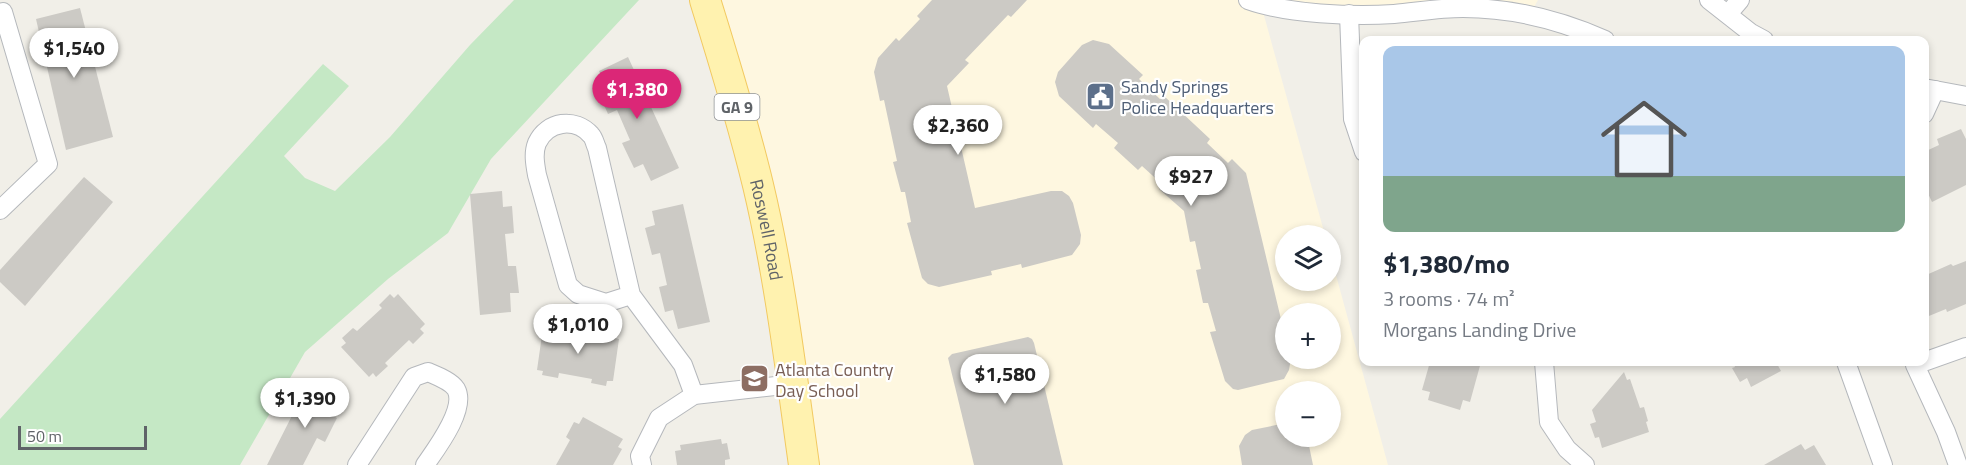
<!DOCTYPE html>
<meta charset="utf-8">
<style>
body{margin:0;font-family:"Titillium Web",sans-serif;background:#f6f6f7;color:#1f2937;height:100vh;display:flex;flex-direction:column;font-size:22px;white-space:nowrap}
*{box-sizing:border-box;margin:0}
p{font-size:20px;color:#747a83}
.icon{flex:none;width:33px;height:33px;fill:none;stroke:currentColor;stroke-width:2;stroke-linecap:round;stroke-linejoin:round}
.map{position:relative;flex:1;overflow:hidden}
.details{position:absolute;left:1359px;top:36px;width:570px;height:330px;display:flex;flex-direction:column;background:#fff;border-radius:12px;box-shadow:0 3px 9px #0003}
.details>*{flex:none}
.buttons{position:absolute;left:1275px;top:225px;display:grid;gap:12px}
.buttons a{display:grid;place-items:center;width:66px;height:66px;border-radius:50%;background:#fff;box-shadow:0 3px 9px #0003;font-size:30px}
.scale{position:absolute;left:18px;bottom:15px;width:129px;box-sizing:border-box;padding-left:6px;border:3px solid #5f6368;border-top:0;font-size:16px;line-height:21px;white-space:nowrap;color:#5f6368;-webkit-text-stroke:4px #fff;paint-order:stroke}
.price{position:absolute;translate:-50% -51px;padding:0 14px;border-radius:21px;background:#fff;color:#222;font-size:20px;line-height:39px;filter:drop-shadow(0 2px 3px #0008)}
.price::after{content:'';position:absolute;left:50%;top:36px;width:18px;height:14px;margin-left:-9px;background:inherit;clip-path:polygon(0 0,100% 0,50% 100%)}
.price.current{background:#db2777;color:#fff}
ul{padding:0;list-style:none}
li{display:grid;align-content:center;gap:12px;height:318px;padding:0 24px}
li+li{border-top:2px solid #e0e1e3}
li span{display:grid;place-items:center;height:186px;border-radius:12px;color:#555}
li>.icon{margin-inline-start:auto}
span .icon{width:108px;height:108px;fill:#fffc;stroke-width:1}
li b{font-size:26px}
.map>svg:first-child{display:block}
</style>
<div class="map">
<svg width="1966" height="465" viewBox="0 0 1966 465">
<rect width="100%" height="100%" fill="#f1efe8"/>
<path fill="#fef7e0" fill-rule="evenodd" d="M 713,0 L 1538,0 L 1534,7 L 1263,12 L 1325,235 L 1286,236 L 1286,280 L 1330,280 L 1331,257 L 1388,465 L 807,465 ZM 1286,314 L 1330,314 L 1330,358 L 1286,358 ZM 1286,392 L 1330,392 L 1330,436 L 1286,436 Z"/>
<path fill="#c5e8c5" d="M 514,0 L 639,0 L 491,159 L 448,233 L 388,279 L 305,352 L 240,465 L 0,465 L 0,419 L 323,64 L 349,86 L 284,156 L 305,178 L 335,191 L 390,137 L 470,45 Z"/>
<g fill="#cccac5">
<path d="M 932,0 L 1027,0 L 1011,17 L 1008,15 L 965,60 L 969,63 L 947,86 L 975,208 L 1051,191 L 1062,191 L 1069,196 L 1073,203 L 1081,235 L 1080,244 L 1072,255 L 1022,268 L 1021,264 L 991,271 L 992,275 L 939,287 L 928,284 L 922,278 L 907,223 L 911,222 L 905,192 L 901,192 L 893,162 L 897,161 L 884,100 L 880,101 L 874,72 L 878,58 L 896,38 L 899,41 L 920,19 L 917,16 Z"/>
<path d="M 80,8 L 113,137 L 66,150 L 36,19 Z"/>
<path d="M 1093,40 L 1109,44 L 1143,75 L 1139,79 L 1160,99 L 1164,96 L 1210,139 L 1207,143 L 1228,163 L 1232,159 L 1246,173 L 1286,340 L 1286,358 L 1291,358 L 1289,370 L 1284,379 L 1238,390 L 1233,389 L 1225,381 L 1210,332 L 1216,331 L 1208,303 L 1203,303 L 1196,270 L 1201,269 L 1195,241 L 1190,242 L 1184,211 L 1159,189 L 1163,185 L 1142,166 L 1138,170 L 1114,148 L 1118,143 L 1096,124 L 1093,128 L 1059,96 L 1055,82 L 1058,72 L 1082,45 Z"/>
<path d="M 628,57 L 679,168 L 651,181 L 643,164 L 634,168 L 622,143 L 630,140 L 617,110 L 608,114 L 597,89 L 606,84 L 599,71 Z"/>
<path d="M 1961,129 L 1966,139 L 1966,185 L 1932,202 L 1924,185 L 1924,152 L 1939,145 L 1937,139 Z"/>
<path d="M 84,177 L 113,202 L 25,306 L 0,282 L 0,270 Z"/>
<path d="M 502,191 L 503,207 L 512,206 L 514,233 L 505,234 L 508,266 L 516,266 L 519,293 L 510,293 L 511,312 L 480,315 L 470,194 Z"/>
<path d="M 683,204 L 710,322 L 678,329 L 673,310 L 665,312 L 659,287 L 667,285 L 660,253 L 652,255 L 645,228 L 655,225 L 652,211 Z"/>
<path d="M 1966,261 L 1966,304 L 1947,312 L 1946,309 L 1924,318 L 1924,276 L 1951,264 L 1953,266 Z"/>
<path d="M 390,294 L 394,298 L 398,294 L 425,324 L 420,329 L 424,333 L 413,344 L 409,340 L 385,363 L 388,366 L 376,377 L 373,373 L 369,377 L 341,347 L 346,343 L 342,338 L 353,328 L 357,331 L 382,308 L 379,305 Z"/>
<path d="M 550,324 L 565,326 L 565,330 L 598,336 L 598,331 L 615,334 L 615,338 L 619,339 L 613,381 L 607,381 L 606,386 L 591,383 L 592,379 L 559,373 L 558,378 L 542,375 L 543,371 L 537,370 L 543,328 L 549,329 Z"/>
<path d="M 1028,337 L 1032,339 L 1034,343 L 1063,465 L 974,465 L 948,358 L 952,354 Z"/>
<path d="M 1430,362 L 1481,362 L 1470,402 L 1463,400 L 1460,410 L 1428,400 L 1430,392 L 1422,390 Z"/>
<path d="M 1733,362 L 1776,362 L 1781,371 L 1751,387 L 1747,378 L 1740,382 L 1732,368 L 1735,367 Z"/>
<path d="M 1624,372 L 1627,380 L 1630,379 L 1640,408 L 1644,407 L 1648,421 L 1646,422 L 1649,432 L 1602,448 L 1599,437 L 1595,438 L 1590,424 L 1596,422 L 1592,410 Z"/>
<path d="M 307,386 L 336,400 L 329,414 L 337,418 L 325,442 L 317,438 L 303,465 L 267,465 Z"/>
<path d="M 583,417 L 623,439 L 618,447 L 622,449 L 613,465 L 556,465 L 570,440 L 566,437 L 574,422 L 579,424 Z"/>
<path d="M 1286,423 L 1286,436 L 1307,436 L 1313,465 L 1242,465 L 1239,446 L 1245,435 L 1252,430 Z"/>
<path d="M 721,439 L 722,444 L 727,443 L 730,459 L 725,460 L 725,465 L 677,465 L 675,451 L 681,450 L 680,445 Z"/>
<path d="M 1801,444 L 1805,450 L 1814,445 L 1826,465 L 1764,465 Z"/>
</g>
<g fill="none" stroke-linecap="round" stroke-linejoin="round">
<defs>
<g id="street">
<path d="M 1248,0 C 1287,14 1353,17 1394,14 C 1417,12 1439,8 1463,8 C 1512,8 1560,20 1605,40"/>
<path d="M 1709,0 L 1751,33 L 1764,40"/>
<path d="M 0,13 L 3,12 L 48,164 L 0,210"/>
<path d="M 1349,14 L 1353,119 L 1364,152"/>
<path d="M 1728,14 L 1740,0"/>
<path d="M 1924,88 L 1966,96"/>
<path d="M 1924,114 L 1935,90"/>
<path d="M 631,295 L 606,303 L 578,294 L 568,285 L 537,175 C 535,164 533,153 537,143 C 547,121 575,117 591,135 C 594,138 595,144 597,148 L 631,295 L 683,365 L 694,395"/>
<path d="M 1544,362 L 1549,422 L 1567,449 L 1585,465"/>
<path d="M 1846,362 L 1883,465"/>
<path d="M 357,465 L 414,377 L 428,372 C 437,376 451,381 456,389 C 467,409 436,449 425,465"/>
<path d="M 642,465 L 640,456 L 659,418 L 694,395 L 793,384"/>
<path d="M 1958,465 L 1946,432 L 1915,365 L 1966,347"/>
</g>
<g id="primary">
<path id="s1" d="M 705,0 C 724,61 743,123 758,185 C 780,277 791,372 804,465"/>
</g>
</defs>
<use href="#street" stroke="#b5b8bc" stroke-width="20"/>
<use href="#primary" stroke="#f2c960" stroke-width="32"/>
<use href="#street" stroke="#fff" stroke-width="18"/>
<use href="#primary" stroke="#fff2af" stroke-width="30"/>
</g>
<defs>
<symbol id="civic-square" viewBox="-11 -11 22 22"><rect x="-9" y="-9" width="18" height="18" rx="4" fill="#5c6f8a" stroke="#fff"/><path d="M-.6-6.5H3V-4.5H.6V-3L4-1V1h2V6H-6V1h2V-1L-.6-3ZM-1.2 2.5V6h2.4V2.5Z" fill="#fff"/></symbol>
<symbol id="school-square" viewBox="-11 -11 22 22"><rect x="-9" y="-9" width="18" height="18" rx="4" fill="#8d6e63" stroke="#fff"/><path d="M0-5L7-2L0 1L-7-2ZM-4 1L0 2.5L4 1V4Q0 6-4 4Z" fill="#fff"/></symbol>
</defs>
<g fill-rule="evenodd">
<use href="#civic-square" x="1084" y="80" width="33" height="33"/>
<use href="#school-square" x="738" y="362" width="33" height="33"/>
</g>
<g text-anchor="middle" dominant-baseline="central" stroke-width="4.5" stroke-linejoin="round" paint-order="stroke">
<rect fill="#fff" stroke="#8f9295" stroke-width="1.5" x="714.5" y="94" width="45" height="26" rx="4.5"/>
<g font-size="16" font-weight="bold" fill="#5f6368">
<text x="737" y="107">GA 9</text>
</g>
<g font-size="18" fill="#4e5e75" stroke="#fff" text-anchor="start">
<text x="1121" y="86">Sandy Springs<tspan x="1121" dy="21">Police Headquarters</tspan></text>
</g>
<g font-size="18" fill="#5f6368" stroke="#fff">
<text stroke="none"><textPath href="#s1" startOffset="238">Roswell Road</textPath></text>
</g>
<g font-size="18" fill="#785e54" stroke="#fff" text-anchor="start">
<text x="775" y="369">Atlanta Country<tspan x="775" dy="21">Day School</tspan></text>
</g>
</g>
</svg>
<div class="buttons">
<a><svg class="icon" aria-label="layers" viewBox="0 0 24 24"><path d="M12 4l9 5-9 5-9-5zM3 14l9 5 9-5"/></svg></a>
<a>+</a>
<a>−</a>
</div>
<div class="scale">50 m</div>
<b class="price" style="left:74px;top:79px">$1,540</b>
<b class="price current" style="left:637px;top:120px">$1,380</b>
<b class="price" style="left:958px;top:156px">$2,360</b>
<b class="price" style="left:1191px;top:207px">$927</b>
<b class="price" style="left:578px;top:355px">$1,010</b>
<b class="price" style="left:1005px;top:405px">$1,580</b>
<b class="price" style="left:305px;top:429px">$1,390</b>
<section class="details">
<ul>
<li><span style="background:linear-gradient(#a9c7e8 70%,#7fa58c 0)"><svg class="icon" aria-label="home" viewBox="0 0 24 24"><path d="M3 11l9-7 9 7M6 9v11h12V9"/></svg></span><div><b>$1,380/mo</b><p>3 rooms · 74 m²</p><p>Morgans Landing Drive</p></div></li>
</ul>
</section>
</div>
